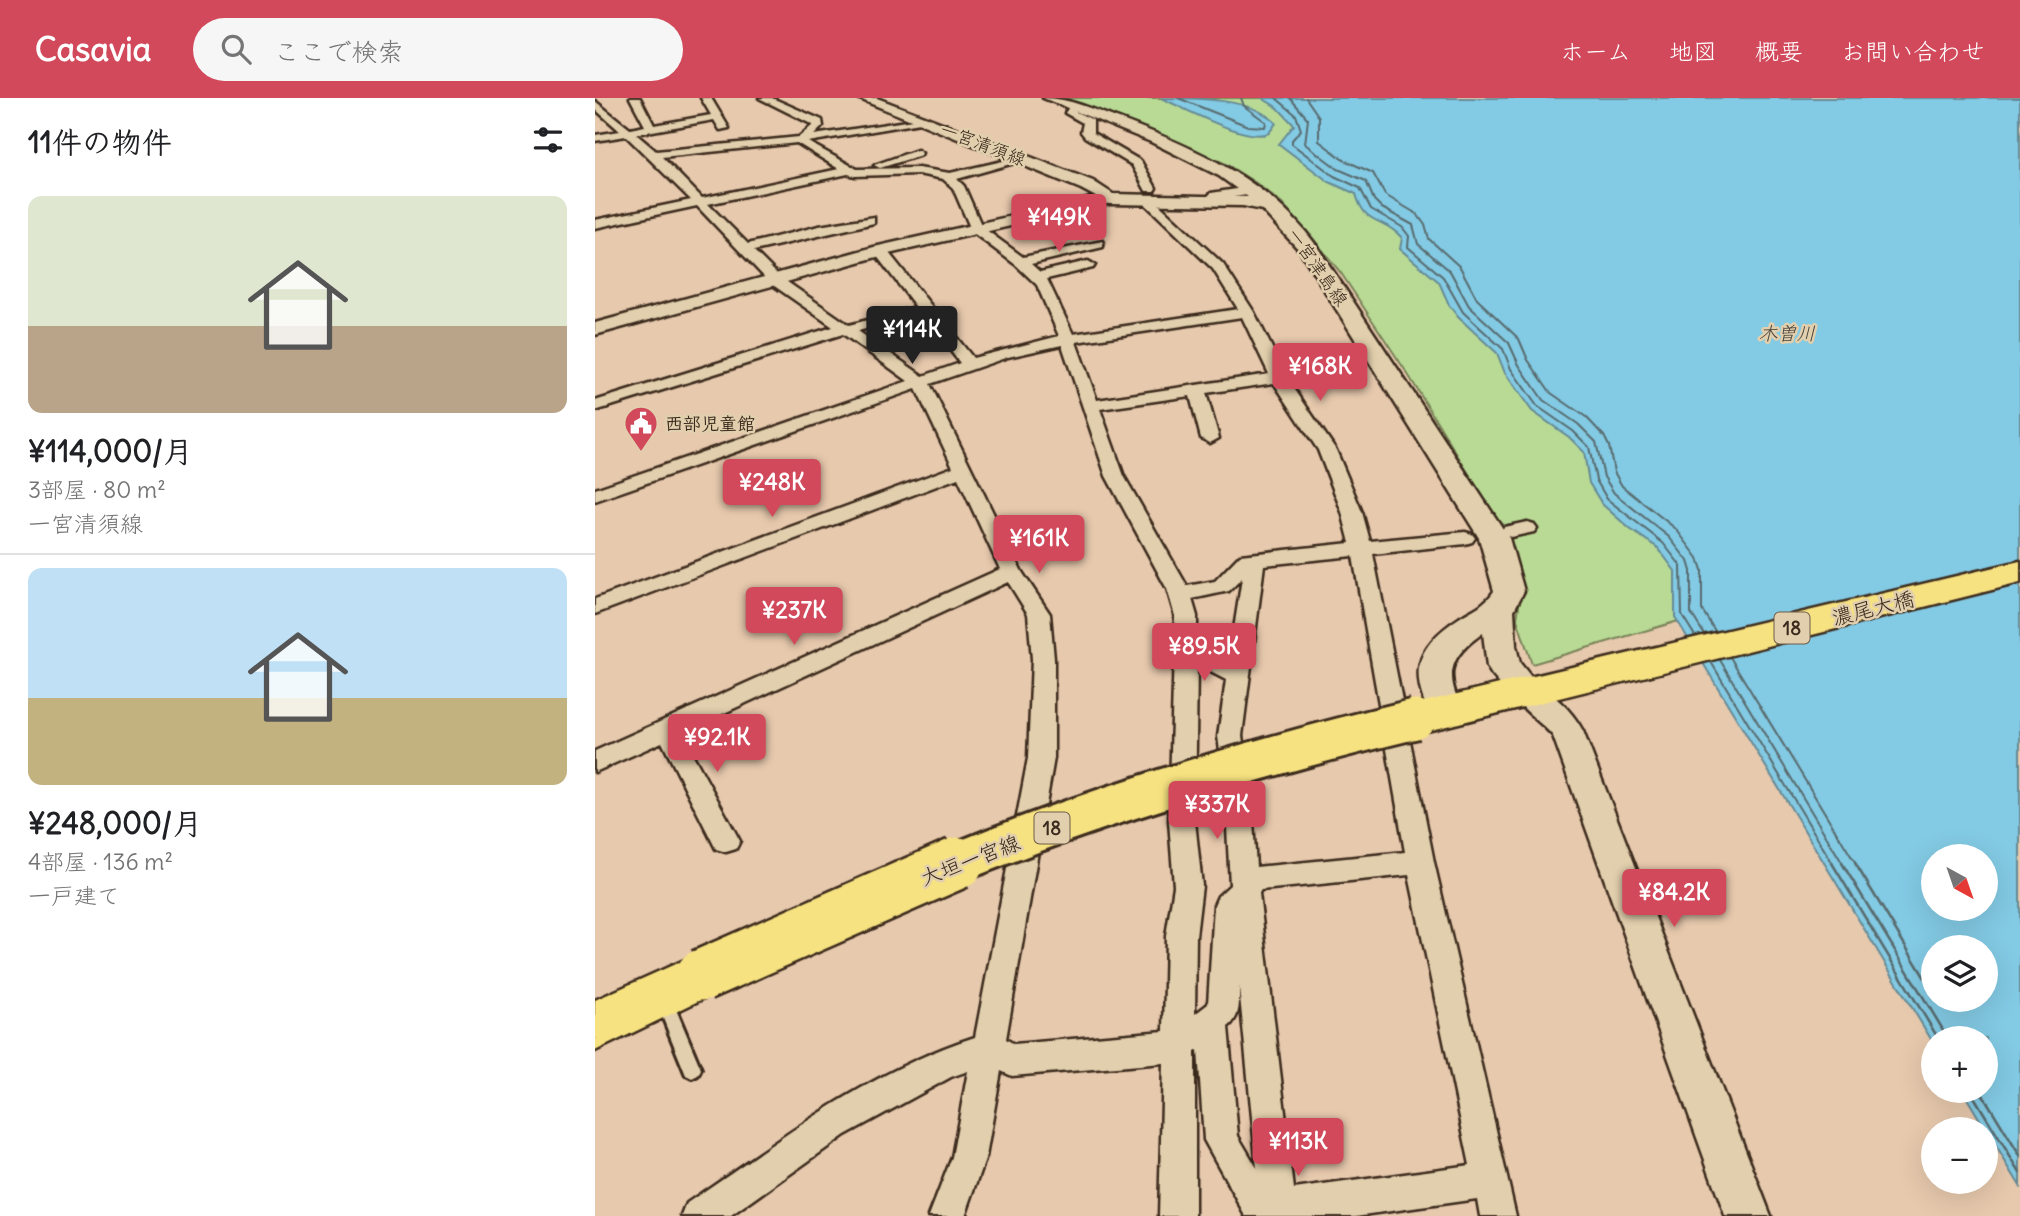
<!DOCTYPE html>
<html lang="ja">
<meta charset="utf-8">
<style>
body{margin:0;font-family:Delius,"Klee One",sans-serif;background:#f6f6f6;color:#202124;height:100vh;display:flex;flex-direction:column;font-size:26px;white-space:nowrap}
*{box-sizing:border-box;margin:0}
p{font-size:23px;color:#757577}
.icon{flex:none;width:38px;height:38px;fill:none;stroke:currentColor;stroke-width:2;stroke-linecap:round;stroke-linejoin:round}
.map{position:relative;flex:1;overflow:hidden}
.side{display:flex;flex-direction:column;background:#fff;width:595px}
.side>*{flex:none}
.needle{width:46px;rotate:140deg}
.buttons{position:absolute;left:1326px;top:746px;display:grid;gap:14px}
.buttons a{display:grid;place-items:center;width:77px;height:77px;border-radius:50%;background:#fff;box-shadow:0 7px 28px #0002;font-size:35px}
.price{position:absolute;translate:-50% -60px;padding:0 16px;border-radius:7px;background:#d1495b;color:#fff;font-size:23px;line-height:46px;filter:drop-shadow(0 2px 4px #0008)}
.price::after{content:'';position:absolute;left:50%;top:42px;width:21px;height:16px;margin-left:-10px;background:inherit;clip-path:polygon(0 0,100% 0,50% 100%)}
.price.on{background:#222;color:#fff}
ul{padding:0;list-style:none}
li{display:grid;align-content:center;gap:14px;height:371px;padding:0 28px}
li+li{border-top:2px solid #e0e0e0}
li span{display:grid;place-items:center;height:217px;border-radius:14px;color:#555}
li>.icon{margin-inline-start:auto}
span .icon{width:126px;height:126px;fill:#fffc;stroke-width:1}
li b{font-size:30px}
h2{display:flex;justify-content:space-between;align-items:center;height:84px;padding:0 28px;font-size:30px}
header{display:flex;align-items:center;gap:42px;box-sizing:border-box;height:98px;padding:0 35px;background:#d1495b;color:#fff}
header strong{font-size:33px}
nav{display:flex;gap:38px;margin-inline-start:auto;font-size:24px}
.search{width:490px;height:63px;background:#f6f6f6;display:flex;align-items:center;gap:18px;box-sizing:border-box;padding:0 24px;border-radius:38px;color:#757577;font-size:26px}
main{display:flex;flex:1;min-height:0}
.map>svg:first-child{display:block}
</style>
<header>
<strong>Casavia</strong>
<div class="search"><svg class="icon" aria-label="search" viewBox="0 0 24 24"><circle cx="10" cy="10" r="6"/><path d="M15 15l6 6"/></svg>ここで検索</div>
<nav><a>ホーム</a><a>地図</a><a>概要</a><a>お問い合わせ</a></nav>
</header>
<main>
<section class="side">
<h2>11件の物件<svg class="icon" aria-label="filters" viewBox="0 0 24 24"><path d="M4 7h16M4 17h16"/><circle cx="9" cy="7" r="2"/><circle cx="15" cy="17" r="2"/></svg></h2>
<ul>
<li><span style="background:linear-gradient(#dfe7d0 60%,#b9a48a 0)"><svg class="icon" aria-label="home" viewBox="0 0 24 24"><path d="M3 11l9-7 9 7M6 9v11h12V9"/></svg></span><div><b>¥114,000/月</b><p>3部屋 · 80 m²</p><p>一宮清須線</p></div></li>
<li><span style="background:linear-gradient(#bfe0f5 60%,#c2b280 0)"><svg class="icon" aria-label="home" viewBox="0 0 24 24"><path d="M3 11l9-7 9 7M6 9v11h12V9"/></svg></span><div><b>¥248,000/月</b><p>4部屋 · 136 m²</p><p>一戸建て</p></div></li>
</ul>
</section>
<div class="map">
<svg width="1425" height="1118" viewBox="0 0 1425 1118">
<rect width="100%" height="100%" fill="#e7c9ad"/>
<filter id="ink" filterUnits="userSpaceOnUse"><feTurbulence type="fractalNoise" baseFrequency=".0143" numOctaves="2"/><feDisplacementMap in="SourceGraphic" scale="14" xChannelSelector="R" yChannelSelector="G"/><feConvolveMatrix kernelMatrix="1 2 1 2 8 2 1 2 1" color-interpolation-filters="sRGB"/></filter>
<g filter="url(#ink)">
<path fill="#b8da94" stroke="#7a8259" stroke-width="2" d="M 470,0 L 678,0 L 786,113 L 981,330 L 1082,471 L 1087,522 L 937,566 L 922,521 L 927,486 L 916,445 L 814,278 L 746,175 L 717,139 L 687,106 L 661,85 L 629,65 Z"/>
<g fill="#83cae4" stroke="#668a95" stroke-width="2" fill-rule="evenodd">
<path d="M 566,0 C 603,0 657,0 681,25 L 674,35 C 651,45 589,10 566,0 Z"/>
<path d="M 667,0 L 1425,0 L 1425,1088 L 1367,992 L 1391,992 L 1391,940 L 1339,940 L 1339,946 L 1080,519 L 1080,473 L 1063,450 L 1035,431 L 1007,406 L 994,385 L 989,354 L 974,339 L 937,313 L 910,275 L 902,255 L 863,219 L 854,207 L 844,184 L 805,151 L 807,140 C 788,118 770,129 761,96 L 734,84 L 684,46 L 699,27 L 683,10 ZM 1339,758 L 1391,758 L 1391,810 L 1339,810 ZM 1339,849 L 1391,849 L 1391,901 L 1339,901 Z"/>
</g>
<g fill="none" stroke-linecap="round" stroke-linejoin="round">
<g stroke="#586a6d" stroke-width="2">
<path d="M 583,0 L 653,28 L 670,29 L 671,24 L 649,8 L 646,0"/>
<path d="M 681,0 L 701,17 L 706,32 L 697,42 L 697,46 L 739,78 L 765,90 L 776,111 L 807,129 L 814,138 L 813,149 L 848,179 L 868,214 L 908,251 L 916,271 L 942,308 L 978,333 L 994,349 L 1001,382 L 1012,401 L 1068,445 L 1086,468 L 1087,517 L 1100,538"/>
<path d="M 695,0 L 713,21 L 710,46 L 743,71 L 771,83 L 779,102 L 787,110 L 818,127 L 823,146 L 855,173 L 874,208 L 914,245 L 924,267 L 948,302 L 983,326 L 1001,344 L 1009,379 L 1019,395 L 1074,439 L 1093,463 L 1096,473 L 1096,515 L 1109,536"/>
<path d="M 711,0 L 724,19 L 724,43 L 749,62 L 778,75 L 790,97 L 822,116 L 830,127 L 834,141 L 865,169 L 882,201 L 924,241 L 933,262 L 956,295 L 991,319 L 1009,338 L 1014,348 L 1019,374 L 1027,388 L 1081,431 L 1103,460 L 1107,472 L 1107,512 L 1120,533"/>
<path d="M 1135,559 L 1261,766"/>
<path d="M 1125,562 L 1248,766"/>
<path d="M 1116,564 L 1238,766"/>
</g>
<g stroke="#586a6d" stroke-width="2.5">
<path d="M 1237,765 L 1343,940"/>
<path d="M 1247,765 L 1353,940"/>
<path d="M 1260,765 L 1339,895"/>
<path d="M 1375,992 L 1425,1075"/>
<path d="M 1385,992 L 1425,1058"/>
</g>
<defs>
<path id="service" d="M 69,895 L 75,897 L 106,971 L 103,977 L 97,980 L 91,977 L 61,903 L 63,897 Z"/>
<g id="minor">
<path d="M 35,0 L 45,0 L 59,27 L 116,17 L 106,0 L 116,0 L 134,30 L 125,32 L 119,22 L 41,36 L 61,53 L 204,39 L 218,27 L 164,0 L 177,0 L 227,22 L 228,28 L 219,37 L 331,20 L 331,24 L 213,44 L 262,71 L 323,70 L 355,75 L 430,58 L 430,62 L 362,81 L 369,88 L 387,129 L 428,159 L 508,143 L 508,149 L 436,166 L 445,174 L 493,163 L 500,167 L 498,170 L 452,181 L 478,236 L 643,211 L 618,171 L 546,102 L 556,99 L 628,166 L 659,214 L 689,274 L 764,265 L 766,268 L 764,271 L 694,283 L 741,352 L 767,414 L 775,443 L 870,434 L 877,436 L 880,440 L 877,444 L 870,446 L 778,456 L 839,764 L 921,1118 L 885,1118 L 882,1101 L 761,1118 L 651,1118 L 609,1042 L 603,952 L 600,954 L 600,1118 L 564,1118 L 568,965 L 417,978 L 406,973 L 391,1059 L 370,1118 L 334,1118 L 357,1059 L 373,973 L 356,979 L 250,1037 L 136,1118 L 87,1118 L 92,1105 C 183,1043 274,973 380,939 L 433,660 L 437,561 L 433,516 L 413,484 L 86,635 L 145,743 L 141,751 L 131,754 L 121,751 L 67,644 L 0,674 L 0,653 L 405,471 L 363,380 L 0,516 L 0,501 L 358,369 L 321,291 L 0,403 L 0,391 L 313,283 L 248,236 L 0,313 L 0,303 L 238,229 L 175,185 L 102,108 L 0,130 L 0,122 L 96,102 L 31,38 L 0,43 L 0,37 L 25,33 L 0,11 L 0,3 L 35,31 L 50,28 ZM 202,45 L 244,71 L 107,100 L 67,59 ZM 253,76 L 260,78 L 323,76 L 348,81 L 358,90 L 377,134 L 421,167 L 442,187 L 464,238 L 378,260 L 290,150 L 285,149 L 278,153 L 321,209 L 254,227 L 185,179 L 159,153 L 279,125 L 279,119 L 224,128 L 153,146 L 113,106 ZM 327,216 L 365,265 L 328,278 L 263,233 ZM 647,219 L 674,276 L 502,302 L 481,244 ZM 467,247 L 511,378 L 572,491 L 580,518 L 574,723 L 579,788 L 571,838 L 569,933 L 419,946 L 411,941 L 459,660 L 459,561 L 455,516 L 427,474 L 335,286 L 413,259 ZM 679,285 L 723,352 L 747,414 L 755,445 L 645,457 L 620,483 L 592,488 L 529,378 L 505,311 L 595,298 L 606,340 L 615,345 L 624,340 L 611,295 ZM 758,458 L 810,754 L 661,769 L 656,692 L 647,638 L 669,467 ZM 647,480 L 634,563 L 602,549 L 602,518 L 597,501 L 634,493 ZM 602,567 L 631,582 L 623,638 L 630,692 L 635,787 L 623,798 L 619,807 L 613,906 L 600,916 L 601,838 L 607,788 L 600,723 ZM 814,777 L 875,1067 L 699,1091 L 664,795 L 666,792 ZM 644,888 L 662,1070 L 643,1038 L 633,929 C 646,919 644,903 644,888 Z"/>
<path d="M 474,9 L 482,9 L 481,14 L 498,22 L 498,35 L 546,63 L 561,90 L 559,93 L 551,93 L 537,67 L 490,39 L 486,34 L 488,25 L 470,15 Z"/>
<path d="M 322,52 L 327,55 L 326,57 L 285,70 L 279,67 Z"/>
<path d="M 648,90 L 654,94 L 652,97 L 624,101 L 615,106 L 609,102 L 616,95 Z"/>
<path d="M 932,424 L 939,426 L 942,430 L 939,434 L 916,439 L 909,437 L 906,433 L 909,429 Z"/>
</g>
<g id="tertiary">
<path d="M 514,96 L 522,101 L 520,104 L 289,157 L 0,237 L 0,225 L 279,149 Z"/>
<path d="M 932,584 C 955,591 977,612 988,633 L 1176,1118 L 1130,1118 L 958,638 C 945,623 926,612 917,595 L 921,587 Z"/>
</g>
<path id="secondary" d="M 262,0 L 282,0 L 498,83 L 518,96 L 653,99 L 624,78 L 556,44 L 448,0 C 475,0 499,12 524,21 C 599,49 675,82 723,150 L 914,440 L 929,493 L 919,512 L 921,548 L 925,565 L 949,595 L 944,604 L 932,608 L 920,604 L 897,577 L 892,569 L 888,535 C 853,559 849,578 869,614 L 863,623 L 851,627 L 839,623 C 813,578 819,549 864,520 C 878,511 890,507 899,493 L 884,440 L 705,153 L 667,112 L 648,108 L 514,106 L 486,91 Z"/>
<g id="primary">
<path d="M 1425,463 L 1425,485 L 820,636 L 806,631 L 800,621 L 806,611 L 820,606 Z"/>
<path d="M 107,854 L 124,861 L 131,877 L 124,893 L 0,953 L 0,902 Z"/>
</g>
</defs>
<use href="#service" stroke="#3b2a1e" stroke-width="6"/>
<use href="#minor" stroke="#3b2a1e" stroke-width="5"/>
<use href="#tertiary" stroke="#3b2a1e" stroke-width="5"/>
<use href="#secondary" stroke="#3b2a1e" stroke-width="5"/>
<use href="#primary" stroke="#3b2a1e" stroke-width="5"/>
<use href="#service" fill="#e2cfad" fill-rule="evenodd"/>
<use href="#minor" fill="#e2cfad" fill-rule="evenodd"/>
<use href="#tertiary" fill="#e2cfad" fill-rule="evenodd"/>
<use href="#secondary" fill="#e2cfad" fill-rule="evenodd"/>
<use href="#primary" fill="#f7e281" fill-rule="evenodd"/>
<defs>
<path id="primary-bridge-far1" d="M 359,766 C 508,705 663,659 820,621"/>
<path id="primary-bridge" d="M 107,877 L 363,765"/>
</defs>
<use href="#primary-bridge-far1" stroke="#3b2a1e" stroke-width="45" stroke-linecap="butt"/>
<use href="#primary-bridge" stroke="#3b2a1e" stroke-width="56" stroke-linecap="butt"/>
<use href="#primary-bridge-far1" stroke="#f7e281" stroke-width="39"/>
<use href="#primary-bridge" stroke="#f7e281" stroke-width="51"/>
</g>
</g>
<defs>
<symbol id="civic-pin" viewBox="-11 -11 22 30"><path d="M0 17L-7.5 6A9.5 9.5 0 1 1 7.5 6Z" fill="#d1495b" stroke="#e2cfad"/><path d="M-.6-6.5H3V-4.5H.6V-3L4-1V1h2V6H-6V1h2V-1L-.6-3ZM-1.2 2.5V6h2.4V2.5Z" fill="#fff"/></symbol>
</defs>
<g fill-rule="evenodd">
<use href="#civic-pin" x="27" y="306" width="38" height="52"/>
</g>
<g text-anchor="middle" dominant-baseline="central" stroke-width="5" stroke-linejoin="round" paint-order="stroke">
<g font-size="18" fill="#3b2a1e" stroke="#e2cfad">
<text transform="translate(388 46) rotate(21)">一宮清須線</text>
<text transform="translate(723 169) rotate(55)">一宮津島線</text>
</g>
<g font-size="18" font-weight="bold" fill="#3b2a1e" stroke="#e2cfad" text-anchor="start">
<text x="70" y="325">西部児童館</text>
</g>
<g font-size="19" font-style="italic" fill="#46423c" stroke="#e2cfad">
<text x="1192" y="235">木曽川</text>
</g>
<g fill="#e2cfad" stroke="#6d5c49" stroke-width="2">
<rect x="1179.5" y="514.5" width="35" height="31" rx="5"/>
<rect x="439.5" y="714.5" width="35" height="31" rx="5"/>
</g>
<g font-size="19" font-weight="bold" fill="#3b2a1e">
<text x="1197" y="530">18</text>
<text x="457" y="730">18</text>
</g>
<g font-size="21" fill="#3b2a1e" stroke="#e2cfad">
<text transform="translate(1278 510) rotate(-14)">濃尾大橋</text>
<text transform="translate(375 762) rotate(-21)">大垣一宮線</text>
</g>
</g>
</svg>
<div class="buttons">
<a><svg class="needle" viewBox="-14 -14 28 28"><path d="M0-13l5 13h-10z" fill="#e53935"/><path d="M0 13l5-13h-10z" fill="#757577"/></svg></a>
<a><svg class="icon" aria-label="layers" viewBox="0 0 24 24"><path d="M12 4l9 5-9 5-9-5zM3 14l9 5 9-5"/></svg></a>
<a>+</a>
<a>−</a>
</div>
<b class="price" style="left:464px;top:156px">¥149K</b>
<b class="price on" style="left:317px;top:268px">¥114K</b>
<b class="price" style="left:725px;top:305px">¥168K</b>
<b class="price" style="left:177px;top:421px">¥248K</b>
<b class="price" style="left:444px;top:477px">¥161K</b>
<b class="price" style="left:199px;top:549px">¥237K</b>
<b class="price" style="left:609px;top:585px">¥89.5K</b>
<b class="price" style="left:122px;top:676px">¥92.1K</b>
<b class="price" style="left:622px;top:743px">¥337K</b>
<b class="price" style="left:1079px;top:831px">¥84.2K</b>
<b class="price" style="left:703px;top:1080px">¥113K</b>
</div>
</main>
